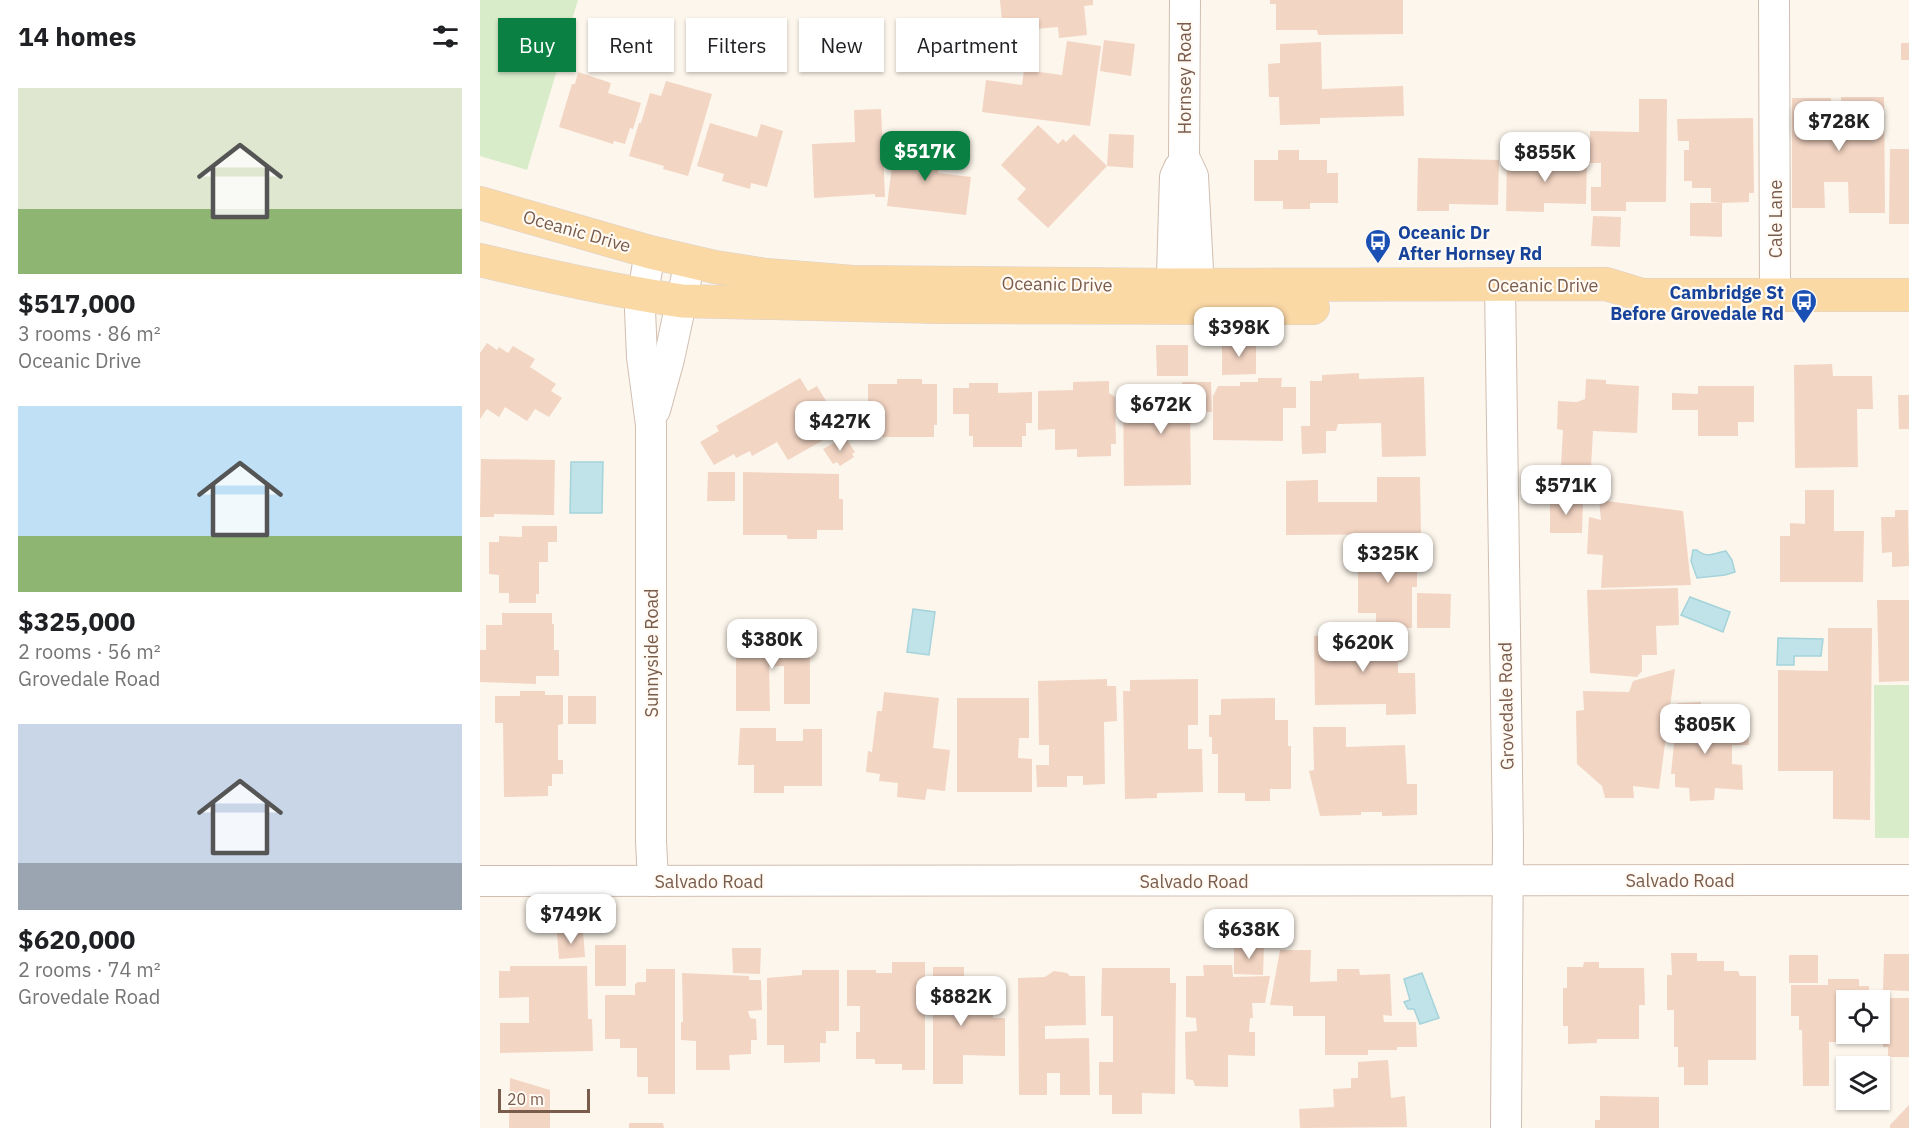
<!DOCTYPE html>
<meta charset="utf-8">
<style>
body{margin:0;font-family:"IBM Plex Sans",sans-serif;background:#f6f6f6;color:#202124;height:100vh;display:flex;flex-direction:column;font-size:22px;white-space:nowrap}
*{box-sizing:border-box;margin:0}
p{font-size:20px;color:#757577}
.icon{flex:none;width:33px;height:33px;fill:none;stroke:currentColor;stroke-width:2;stroke-linecap:round;stroke-linejoin:round}
.map{position:relative;flex:1;overflow:hidden}
.details{display:flex;flex-direction:column;background:#fff;width:480px}
.details>*{flex:none}
.top-card{position:absolute;left:18px;top:18px;width:570px;height:54px;display:flex;gap:12px}
.tools{position:absolute;left:1356px;top:990px;display:grid;gap:12px}
.tools a{display:grid;place-items:center;width:54px;height:54px;border-radius:0px;background:#fff;box-shadow:0 2px 4px #0004;font-size:30px}
.scale{position:absolute;left:18px;bottom:15px;width:92px;box-sizing:border-box;padding-left:6px;border:3px solid #7a5c4d;border-top:0;font-size:16px;line-height:21px;white-space:nowrap;color:#7a5c4d;-webkit-text-stroke:4px #fffaf3;paint-order:stroke}
.price{position:absolute;translate:-50% -51px;padding:0 14px;border-radius:12px;background:#fff;color:#222;font-size:20px;line-height:39px;filter:drop-shadow(0 2px 3px #0008)}
.price::after{content:'';position:absolute;left:50%;top:36px;width:18px;height:14px;margin-left:-9px;background:inherit;clip-path:polygon(0 0,100% 0,50% 100%)}
.price.active{background:#0b8043;color:#fff}
ul{padding:0;list-style:none}
li{display:grid;align-content:center;gap:12px;height:318px;padding:0 18px}
li span{display:grid;place-items:center;height:186px;border-radius:0px;color:#555}
li>.icon{margin-inline-start:auto}
span .icon{width:108px;height:108px;fill:#fffc;stroke-width:1}
li b{font-size:26px}
h2{display:flex;justify-content:space-between;align-items:center;height:72px;padding:0 18px;font-size:26px}
.tag{padding:0 21px;border-radius:0px;background:#fff;box-shadow:0 2px 4px #0004;font-size:21px;line-height:54px}
.tag.active{background:#0b8043;color:#fff}
main{display:flex;flex:1;min-height:0}
.map>svg:first-child{display:block}
</style>
<main>
<section class="details">
<h2>14 homes<svg class="icon" aria-label="filters" viewBox="0 0 24 24"><path d="M4 7h16M4 17h16"/><circle cx="9" cy="7" r="2"/><circle cx="15" cy="17" r="2"/></svg></h2>
<ul>
<li><span style="background:linear-gradient(#dfe7d0 65%,#8fb573 0)"><svg class="icon" aria-label="home" viewBox="0 0 24 24"><path d="M3 11l9-7 9 7M6 9v11h12V9"/></svg></span><div><b>$517,000</b><p>3 rooms · 86 m²</p><p>Oceanic Drive</p></div></li>
<li><span style="background:linear-gradient(#bfe0f5 70%,#8fb573 0)"><svg class="icon" aria-label="home" viewBox="0 0 24 24"><path d="M3 11l9-7 9 7M6 9v11h12V9"/></svg></span><div><b>$325,000</b><p>2 rooms · 56 m²</p><p>Grovedale Road</p></div></li>
<li><span style="background:linear-gradient(#c9d6e8 75%,#9aa5b1 0)"><svg class="icon" aria-label="home" viewBox="0 0 24 24"><path d="M3 11l9-7 9 7M6 9v11h12V9"/></svg></span><div><b>$620,000</b><p>2 rooms · 74 m²</p><p>Grovedale Road</p></div></li>
</ul>
</section>
<div class="map">
<svg width="1429" height="1128" viewBox="0 0 1429 1128">
<rect width="100%" height="100%" fill="#fdf6ec"/>
<g fill="#d8ecc9">
<path d="M 0,0 L 98,0 L 47,170 L 0,156 Z"/>
<path d="M 1394,685 L 1429,685 L 1429,838 L 1395,838 Z"/>
</g>
<g fill="#bfe3e8" stroke="#a5d3da" stroke-width="1.5">
<path d="M 91,462 L 123,462 L 122,513 L 90,513 Z"/>
<path d="M 1213,550 L 1217,550 C 1227,559 1234,553 1246,551 L 1252,560 L 1255,572 L 1245,575 L 1217,578 L 1211,561 Z"/>
<path d="M 1210,597 L 1250,612 L 1243,632 L 1201,615 Z"/>
<path d="M 433,609 L 455,612 L 449,655 L 427,652 Z"/>
<path d="M 1298,638 L 1343,639 L 1341,656 L 1314,656 L 1314,665 L 1297,665 Z"/>
<path d="M 942,973 L 959,1018 L 940,1024 L 934,1009 L 928,1009 L 924,1002 L 930,1000 L 924,979 Z"/>
</g>
<g fill="#f3d5c3">
<path d="M 520,0 L 613,0 L 613,5 L 604,6 L 607,35 L 579,38 L 578,27 L 523,32 Z"/>
<path d="M 790,0 L 923,0 L 923,34 L 838,35 L 837,30 L 796,30 L 796,4 L 790,4 Z"/>
<path d="M 624,40 L 655,44 L 651,76 L 620,71 Z"/>
<path d="M 587,41 L 621,46 L 610,126 L 502,112 L 506,80 L 542,85 L 544,70 L 582,75 Z"/>
<path d="M 841,42 L 842,89 L 923,86 L 924,116 L 840,118 L 840,124 L 800,125 L 799,97 L 789,97 L 788,64 L 800,63 L 800,44 Z"/>
<rect x="1421" y="43" width="8" height="17"/>
<path d="M 98,72 L 131,83 L 128,93 L 161,103 L 153,129 L 150,128 L 145,144 L 134,141 L 133,144 L 79,127 L 92,84 L 95,84 Z"/>
<path d="M 186,81 L 232,94 L 208,176 L 183,169 L 184,166 L 149,156 L 159,123 L 161,123 L 170,93 L 181,96 Z"/>
<path d="M 1361,97 L 1404,97 L 1405,213 L 1369,213 L 1368,182 L 1344,182 L 1345,208 L 1312,208 L 1312,98 L 1351,98 L 1352,121 L 1362,121 Z"/>
<path d="M 1159,99 L 1187,99 L 1186,202 L 1146,202 L 1146,211 L 1111,211 L 1111,187 L 1121,187 L 1121,163 L 1110,163 L 1110,131 L 1159,132 Z"/>
<path d="M 401,109 L 405,197 L 395,197 L 395,194 L 334,198 L 332,144 L 375,142 L 374,110 Z"/>
<path d="M 1273,118 L 1274,193 L 1269,193 L 1269,202 L 1242,203 L 1231,202 L 1231,188 L 1212,188 L 1212,181 L 1204,181 L 1204,150 L 1209,150 L 1209,141 L 1198,141 L 1197,119 Z"/>
<path d="M 230,123 L 277,137 L 281,124 L 303,131 L 287,187 L 271,183 L 270,189 L 242,181 L 244,174 L 217,166 Z"/>
<path d="M 558,125 L 578,144 L 583,139 L 586,142 L 594,134 L 627,166 L 568,228 L 537,199 L 546,189 L 521,165 Z"/>
<path d="M 629,134 L 654,135 L 653,168 L 627,166 Z"/>
<path d="M 415,142 L 461,148 L 458,173 L 491,177 L 486,215 L 407,206 Z"/>
<path d="M 1410,149 L 1429,149 L 1429,224 L 1409,224 Z"/>
<path d="M 798,150 L 819,150 L 819,160 L 847,160 L 847,173 L 858,173 L 858,203 L 830,203 L 830,209 L 803,209 L 803,201 L 774,201 L 774,160 L 798,160 Z"/>
<path d="M 938,158 L 1019,160 L 1018,205 L 969,204 L 969,211 L 937,211 Z"/>
<path d="M 1027,158 L 1107,159 L 1106,204 L 1064,203 L 1064,212 L 1026,211 Z"/>
<path d="M 1210,203 L 1242,203 L 1242,237 L 1210,236 Z"/>
<path d="M 1113,216 L 1141,217 L 1140,247 L 1111,246 Z"/>
<path d="M 742,341 L 776,341 L 776,374 L 742,375 Z"/>
<path d="M 7,343 L 17,350 L 19,347 L 28,353 L 33,346 L 55,359 L 50,367 L 76,384 L 71,391 L 82,398 L 69,417 L 55,409 L 47,421 L 25,407 L 19,417 L 7,409 L 0,419 L 0,353 Z"/>
<path d="M 676,345 L 708,345 L 708,376 L 677,376 Z"/>
<path d="M 1352,364 L 1353,376 L 1392,376 L 1393,409 L 1377,409 L 1378,467 L 1315,468 L 1314,365 Z"/>
<path d="M 879,373 L 879,379 L 944,377 L 946,456 L 902,457 L 901,423 L 858,424 L 856,431 L 846,431 L 846,453 L 822,454 L 821,426 L 830,426 L 830,381 L 842,381 L 842,375 Z"/>
<path d="M 320,378 L 328,391 L 337,386 L 363,429 L 308,460 L 297,442 L 272,456 L 270,451 L 256,458 L 254,454 L 234,465 L 220,442 L 239,431 L 236,426 Z"/>
<path d="M 778,378 L 802,378 L 801,387 L 816,387 L 816,408 L 803,408 L 803,441 L 733,440 L 733,396 L 738,386 L 760,386 L 760,382 L 778,382 Z"/>
<path d="M 417,379 L 442,379 L 442,384 L 457,384 L 457,425 L 454,425 L 454,437 L 393,437 L 393,423 L 388,423 L 388,384 L 417,384 Z"/>
<path d="M 1106,379 L 1126,380 L 1126,384 L 1159,386 L 1157,433 L 1113,431 L 1111,467 L 1081,466 L 1083,430 L 1077,429 L 1078,401 L 1097,402 L 1105,399 Z"/>
<path d="M 629,381 L 629,393 L 635,397 L 636,444 L 631,444 L 631,456 L 597,457 L 597,449 L 575,450 L 575,429 L 558,430 L 558,391 L 593,390 L 593,382 Z"/>
<path d="M 702,382 L 731,382 L 732,412 L 710,412 L 711,485 L 644,486 L 643,392 L 668,392 L 670,397 L 702,397 Z"/>
<path d="M 489,383 L 518,383 L 518,393 L 552,392 L 552,423 L 546,423 L 546,436 L 542,436 L 542,447 L 493,447 L 493,436 L 489,436 L 489,414 L 473,414 L 473,388 L 489,388 Z"/>
<path d="M 1218,386 L 1274,386 L 1274,422 L 1258,422 L 1258,436 L 1218,436 L 1218,410 L 1192,410 L 1192,393 L 1218,394 Z"/>
<path d="M 1418,395 L 1429,395 L 1429,429 L 1419,429 Z"/>
<path d="M 365,437 L 375,452 L 372,454 L 374,457 L 360,466 L 357,462 L 353,464 L 343,449 Z"/>
<path d="M 1,459 L 75,460 L 74,515 L 14,514 L 14,517 L 0,517 Z"/>
<path d="M 228,472 L 255,472 L 255,501 L 227,501 Z"/>
<path d="M 263,472 L 359,474 L 359,499 L 363,499 L 363,530 L 337,530 L 337,539 L 307,539 L 307,535 L 263,535 Z"/>
<path d="M 897,477 L 940,477 L 941,534 L 806,535 L 806,481 L 838,480 L 838,502 L 897,502 Z"/>
<path d="M 1325,490 L 1354,490 L 1354,531 L 1384,531 L 1383,582 L 1300,582 L 1300,536 L 1310,536 L 1310,523 L 1325,524 Z"/>
<path d="M 1070,498 L 1103,499 L 1102,533 L 1070,533 Z"/>
<path d="M 1119,500 L 1203,511 L 1211,585 L 1121,588 L 1123,555 L 1107,554 L 1109,517 L 1121,520 Z"/>
<path d="M 1415,510 L 1428,510 L 1429,566 L 1412,567 L 1412,552 L 1402,553 L 1401,517 L 1415,517 Z"/>
<path d="M 42,526 L 77,526 L 77,542 L 68,542 L 68,562 L 59,562 L 59,594 L 56,594 L 56,603 L 29,603 L 29,593 L 19,593 L 19,575 L 9,574 L 9,542 L 19,542 L 19,536 L 42,537 Z"/>
<path d="M 878,547 L 937,547 L 937,587 L 932,587 L 932,628 L 896,628 L 896,613 L 878,613 Z"/>
<path d="M 1198,588 L 1199,625 L 1176,626 L 1177,655 L 1162,655 L 1162,671 L 1157,677 L 1110,673 L 1107,590 Z"/>
<path d="M 937,593 L 971,594 L 970,628 L 937,628 Z"/>
<path d="M 1397,600 L 1429,600 L 1429,681 L 1399,682 Z"/>
<path d="M 22,613 L 72,613 L 72,624 L 74,624 L 74,650 L 79,650 L 79,676 L 56,676 L 56,684 L 0,682 L 0,650 L 6,650 L 6,625 L 22,625 Z"/>
<path d="M 1348,628 L 1392,628 L 1390,820 L 1353,819 L 1353,771 L 1298,771 L 1298,670 L 1348,671 Z"/>
<path d="M 256,635 L 330,635 L 330,704 L 304,704 L 304,666 L 289,666 L 290,711 L 256,711 Z"/>
<path d="M 903,635 L 903,639 L 922,638 L 922,662 L 918,662 L 918,673 L 935,673 L 936,714 L 906,715 L 906,704 L 835,705 L 834,636 Z"/>
<path d="M 1195,669 L 1179,789 L 1153,786 L 1154,798 L 1125,798 L 1122,786 L 1097,764 L 1096,711 L 1104,710 L 1103,691 L 1149,692 L 1153,681 Z"/>
<path d="M 627,679 L 627,686 L 636,686 L 637,721 L 624,722 L 625,784 L 603,785 L 603,776 L 587,776 L 587,787 L 557,787 L 556,765 L 569,765 L 569,745 L 559,745 L 558,681 Z"/>
<path d="M 718,679 L 718,725 L 708,725 L 708,749 L 722,749 L 723,792 L 677,793 L 677,798 L 645,799 L 643,691 L 650,691 L 650,680 Z"/>
<path d="M 40,691 L 65,691 L 65,695 L 83,695 L 83,724 L 78,725 L 78,760 L 83,760 L 83,774 L 72,774 L 72,786 L 68,786 L 68,796 L 24,797 L 23,723 L 15,723 L 15,696 L 40,696 Z"/>
<path d="M 404,692 L 459,698 L 453,748 L 470,750 L 465,791 L 447,789 L 445,800 L 417,797 L 418,783 L 399,781 L 400,774 L 386,772 L 388,751 L 392,752 L 397,711 L 402,711 Z"/>
<rect x="88" y="696" width="28" height="28"/>
<path d="M 477,698 L 549,698 L 549,738 L 539,738 L 538,758 L 552,759 L 552,792 L 477,792 Z"/>
<path d="M 795,698 L 795,720 L 808,720 L 808,746 L 811,746 L 811,789 L 790,789 L 790,801 L 765,801 L 765,793 L 738,793 L 738,754 L 732,754 L 732,737 L 729,737 L 729,715 L 741,715 L 741,699 Z"/>
<path d="M 1221,702 L 1220,732 L 1229,734 L 1229,728 L 1268,729 L 1269,745 L 1252,745 L 1252,764 L 1262,765 L 1263,790 L 1235,788 L 1234,800 L 1210,801 L 1209,788 L 1195,787 L 1195,774 L 1191,774 L 1198,703 Z"/>
<path d="M 833,727 L 866,727 L 866,747 L 925,745 L 927,784 L 937,784 L 937,815 L 902,816 L 902,812 L 881,812 L 881,815 L 840,816 L 829,771 L 834,770 Z"/>
<path d="M 260,728 L 296,728 L 296,741 L 323,741 L 323,729 L 342,729 L 342,786 L 304,786 L 304,793 L 274,793 L 274,765 L 258,765 Z"/>
<path d="M 103,931 L 105,957 L 79,959 L 77,933 Z"/>
<rect x="115" y="945" width="31" height="41"/>
<path d="M 754,946 L 784,946 L 783,975 L 754,974 Z"/>
<path d="M 252,948 L 281,948 L 280,974 L 253,973 Z"/>
<path d="M 800,950 L 831,950 L 830,982 L 857,981 L 857,969 L 879,969 L 880,975 L 910,974 L 912,1016 L 903,1015 L 904,1022 L 936,1022 L 937,1047 L 917,1047 L 917,1050 L 888,1050 L 888,1055 L 845,1055 L 845,1016 L 813,1016 L 813,1006 L 790,1005 Z"/>
<path d="M 1191,953 L 1217,953 L 1217,961 L 1244,961 L 1244,971 L 1258,971 L 1260,976 L 1276,976 L 1276,1060 L 1228,1060 L 1228,1085 L 1204,1085 L 1204,1067 L 1198,1067 L 1198,1047 L 1194,1047 L 1194,1010 L 1187,1010 L 1187,975 L 1192,975 Z"/>
<path d="M 1404,954 L 1429,954 L 1429,991 L 1403,990 Z"/>
<rect x="1309" y="955" width="29" height="28"/>
<path d="M 412,962 L 445,962 L 445,1070 L 422,1070 L 422,1064 L 395,1064 L 395,1059 L 376,1059 L 376,1032 L 380,1032 L 380,1006 L 367,1006 L 367,970 L 396,970 L 396,973 L 412,973 Z"/>
<path d="M 1104,962 L 1119,962 L 1119,968 L 1164,968 L 1165,1005 L 1159,1005 L 1159,1039 L 1117,1039 L 1117,1043 L 1088,1044 L 1088,1026 L 1083,1026 L 1083,988 L 1087,988 L 1087,967 L 1103,967 Z"/>
<path d="M 723,965 L 752,965 L 753,977 L 790,976 L 785,1003 L 772,1003 L 773,1018 L 770,1018 L 769,1032 L 775,1032 L 775,1056 L 748,1055 L 748,1087 L 715,1086 L 713,1080 L 706,1079 L 705,1032 L 717,1031 L 716,1018 L 706,1017 L 706,976 L 724,976 Z"/>
<path d="M 30,966 L 107,966 L 108,1019 L 112,1019 L 113,1051 L 20,1053 L 20,1023 L 49,1023 L 49,997 L 19,998 L 19,971 L 30,971 Z"/>
<path d="M 453,967 L 484,967 L 484,1004 L 513,1004 L 513,1018 L 525,1018 L 525,1056 L 483,1055 L 483,1084 L 453,1084 Z"/>
<path d="M 622,968 L 690,968 L 690,983 L 696,983 L 695,1094 L 662,1093 L 662,1114 L 632,1114 L 632,1095 L 619,1095 L 619,1062 L 633,1062 L 633,1016 L 621,1016 Z"/>
<path d="M 166,969 L 195,969 L 195,1094 L 168,1094 L 168,1077 L 157,1077 L 157,1048 L 140,1048 L 140,1039 L 125,1039 L 125,995 L 155,995 L 155,984 L 158,982 L 166,982 Z"/>
<path d="M 322,970 L 359,970 L 359,1031 L 346,1031 L 346,1043 L 340,1043 L 340,1062 L 304,1063 L 304,1045 L 287,1045 L 287,978 L 322,975 Z"/>
<path d="M 574,971 L 587,973 L 590,976 L 605,976 L 606,1025 L 565,1026 L 565,1039 L 609,1038 L 610,1095 L 580,1095 L 580,1073 L 567,1073 L 567,1095 L 539,1095 L 538,978 L 565,977 Z"/>
<path d="M 202,973 L 269,976 L 269,980 L 281,980 L 282,1010 L 268,1011 L 270,1018 L 276,1019 L 277,1040 L 271,1040 L 271,1054 L 249,1055 L 250,1070 L 216,1070 L 216,1041 L 201,1040 L 201,1022 L 203,1022 Z"/>
<path d="M 1348,979 L 1379,979 L 1379,986 L 1389,986 L 1389,1000 L 1366,1000 L 1366,1034 L 1389,1034 L 1389,1042 L 1349,1042 L 1349,1086 L 1323,1086 L 1322,1030 L 1319,1030 L 1319,1016 L 1311,1016 L 1311,985 L 1348,985 Z"/>
<path d="M 1403,998 L 1429,998 L 1429,1057 L 1408,1057 L 1408,1047 L 1403,1047 Z"/>
<path d="M 908,1060 L 911,1098 L 925,1096 L 927,1127 L 820,1128 L 819,1109 L 854,1107 L 853,1089 L 871,1088 L 871,1078 L 878,1078 L 878,1062 Z"/>
<path d="M 30,1078 L 70,1090 L 70,1128 L 29,1128 Z"/>
<path d="M 1120,1096 L 1179,1097 L 1179,1128 L 1115,1128 L 1115,1120 L 1120,1120 Z"/>
<path d="M 1429,1105 L 1429,1128 L 1410,1128 L 1410,1125 Z"/>
<path d="M 149,1123 L 183,1123 L 184,1128 L 149,1128 Z"/>
</g>
<g fill="none" stroke-linecap="round" stroke-linejoin="round">
<defs>
<g id="minor">
<path d="M 705,0 L 704,157 L 713,176 L 720,308"/>
<path d="M 1294,0 L 1295,295"/>
<path d="M 170,252 L 160,310 L 162,357 L 171,425 L 171,841 L 173,881"/>
<path d="M 1020,285 L 1028,840 L 1026,1128"/>
<path d="M 691,308 L 695,177 L 699,168"/>
<path d="M 175,410 L 189,359 L 210,261"/>
<path d="M 0,881 L 1429,880"/>
</g>
<g id="major">
<path d="M 0,203 L 170,252 L 235,267 L 286,275 L 373,282 L 691,285 L 1126,284 L 1162,295 L 1429,295"/>
<path d="M 0,260 C 67,276 134,291 202,301 L 460,307 L 833,308"/>
</g>
</defs>
<use href="#minor" stroke="#d1beb0" stroke-width="32"/>
<use href="#major" stroke="#dad1cd" stroke-width="34"/>
<use href="#minor" stroke="#fff" stroke-width="30"/>
<use href="#major" stroke="#fbd9a5" stroke-width="33"/>
</g>
<defs>
<symbol id="bus-pin" viewBox="-11 -11 22 30"><path d="M0 17L-7.5 6A9.5 9.5 0 1 1 7.5 6Z" fill="#1a4fb4" stroke="#fffaf3"/><path d="M-5-6H5V4H4V6H2V4H-2V6H-4V4H-5ZM-3.5-4V0h7V-4ZM-3.5 1.2v1.5H-2V1.2ZM2 1.2v1.5H3.5V1.2Z" fill="#fff"/></symbol>
</defs>
<g fill-rule="evenodd">
<use href="#bus-pin" x="883" y="227" width="30" height="40"/>
<use href="#bus-pin" x="1309" y="287" width="30" height="40"/>
</g>
<g text-anchor="middle" dominant-baseline="central" stroke-width="4.5" stroke-linejoin="round" paint-order="stroke">
<g font-size="18" fill="#7a5c4d" stroke="#fffaf3">
<text transform="translate(704 78) rotate(-90)">Hornsey Road</text>
<text transform="translate(1295 219) rotate(-90)">Cale Lane</text>
<text transform="translate(97 231) rotate(16)">Oceanic Drive</text>
<text transform="translate(577 284) rotate(1)">Oceanic Drive</text>
<text x="1063" y="285">Oceanic Drive</text>
<text transform="translate(171 653) rotate(-90)">Sunnyside Road</text>
<text transform="translate(1026 706) rotate(-91)">Grovedale Road</text>
<text x="1200" y="880">Salvado Road</text>
<text x="229" y="881">Salvado Road</text>
<text x="714" y="881">Salvado Road</text>
</g>
<g font-size="18" font-weight="bold" fill="#164399" stroke="#fffaf3" text-anchor="start">
<text x="918" y="232">Oceanic Dr<tspan x="918" dy="21">After Hornsey Rd</tspan></text>
<text x="1304" y="292" text-anchor="end">Cambridge St<tspan x="1304" dy="21">Before Grovedale Rd</tspan></text>
</g>
</g>
</svg>
<div class="tools">
<a><svg class="icon" aria-label="locate" viewBox="0 0 24 24"><circle cx="12" cy="12" r="6"/><path d="M12 2v4M12 18v4M2 12h4M18 12h4"/></svg></a>
<a><svg class="icon" aria-label="layers" viewBox="0 0 24 24"><path d="M12 4l9 5-9 5-9-5zM3 14l9 5 9-5"/></svg></a>
</div>
<div class="scale">20 m</div>
<b class="price" style="left:1359px;top:152px">$728K</b>
<b class="price active" style="left:445px;top:182px">$517K</b>
<b class="price" style="left:1065px;top:183px">$855K</b>
<b class="price" style="left:759px;top:358px">$398K</b>
<b class="price" style="left:681px;top:435px">$672K</b>
<b class="price" style="left:360px;top:452px">$427K</b>
<b class="price" style="left:1086px;top:516px">$571K</b>
<b class="price" style="left:908px;top:584px">$325K</b>
<b class="price" style="left:292px;top:670px">$380K</b>
<b class="price" style="left:883px;top:673px">$620K</b>
<b class="price" style="left:1225px;top:755px">$805K</b>
<b class="price" style="left:91px;top:945px">$749K</b>
<b class="price" style="left:769px;top:960px">$638K</b>
<b class="price" style="left:481px;top:1027px">$882K</b>
<div class="top-card">
<a class="tag active">Buy</a>
<a class="tag">Rent</a>
<a class="tag">Filters</a>
<a class="tag">New</a>
<a class="tag">Apartment</a>
</div>
</div>
</main>
